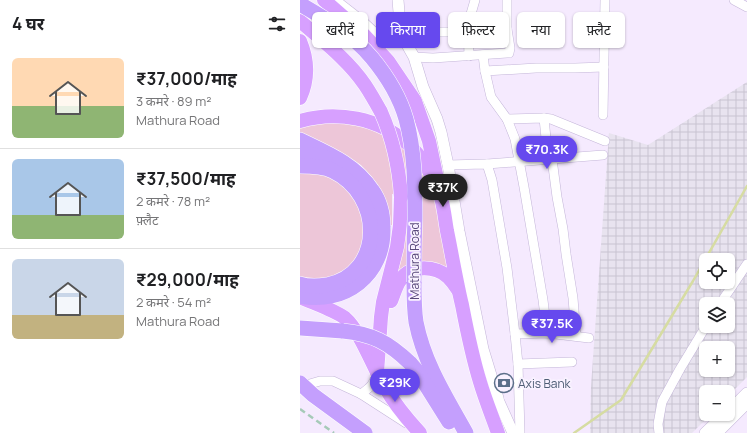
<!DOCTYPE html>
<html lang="hi">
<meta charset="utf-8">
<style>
body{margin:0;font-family:Manrope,"Noto Sans Devanagari",sans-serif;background:#f6f6f6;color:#202124;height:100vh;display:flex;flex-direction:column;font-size:15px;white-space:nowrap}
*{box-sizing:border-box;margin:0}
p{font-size:13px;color:#757577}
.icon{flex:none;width:22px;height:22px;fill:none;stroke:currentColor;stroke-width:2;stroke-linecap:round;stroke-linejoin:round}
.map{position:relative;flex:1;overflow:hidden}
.details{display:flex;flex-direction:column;background:#fff;width:300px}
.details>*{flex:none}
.hud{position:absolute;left:12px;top:12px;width:375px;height:36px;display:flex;gap:8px}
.buttons{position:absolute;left:399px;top:253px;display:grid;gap:8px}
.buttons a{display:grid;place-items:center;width:36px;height:36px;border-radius:6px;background:#fff;box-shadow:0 1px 3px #0004;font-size:20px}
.price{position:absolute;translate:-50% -34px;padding:0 9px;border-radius:14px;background:#6649ee;color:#fff;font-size:13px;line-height:26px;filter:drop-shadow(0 1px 2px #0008)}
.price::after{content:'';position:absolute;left:50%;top:24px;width:12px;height:9px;margin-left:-6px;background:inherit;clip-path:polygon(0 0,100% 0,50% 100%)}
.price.on{background:#222;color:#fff}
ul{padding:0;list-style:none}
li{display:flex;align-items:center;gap:12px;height:100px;padding:0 12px}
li+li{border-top:1px solid #e0e0e0}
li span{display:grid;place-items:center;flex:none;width:112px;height:80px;border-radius:6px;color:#555}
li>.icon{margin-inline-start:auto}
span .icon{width:48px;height:48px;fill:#fffc;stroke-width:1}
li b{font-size:17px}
h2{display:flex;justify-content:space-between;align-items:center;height:48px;padding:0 12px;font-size:17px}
.pill{padding:0 14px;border-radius:6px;background:#fff;box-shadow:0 1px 3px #0004;font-size:14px;line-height:36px}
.pill.on{background:#6649ee;color:#fff}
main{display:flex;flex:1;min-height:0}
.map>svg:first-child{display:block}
</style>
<main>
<section class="details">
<h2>4 घर<svg class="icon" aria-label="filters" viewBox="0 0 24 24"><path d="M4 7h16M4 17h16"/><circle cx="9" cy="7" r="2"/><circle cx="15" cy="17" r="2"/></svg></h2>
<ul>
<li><span style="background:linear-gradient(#ffd9b3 60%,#8fb573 0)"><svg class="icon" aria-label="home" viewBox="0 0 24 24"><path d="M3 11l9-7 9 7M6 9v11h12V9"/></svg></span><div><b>₹37,000/माह</b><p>3 कमरे · 89 m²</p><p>Mathura Road</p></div></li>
<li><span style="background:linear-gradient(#a9c7e8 70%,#8fb573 0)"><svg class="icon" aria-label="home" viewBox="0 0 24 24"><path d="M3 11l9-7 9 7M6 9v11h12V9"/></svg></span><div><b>₹37,500/माह</b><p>2 कमरे · 78 m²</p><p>फ़्लैट</p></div></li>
<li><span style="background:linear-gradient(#c9d6e8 70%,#c2b280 0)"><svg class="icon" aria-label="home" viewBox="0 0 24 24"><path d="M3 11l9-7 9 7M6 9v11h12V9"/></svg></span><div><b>₹29,000/माह</b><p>2 कमरे · 54 m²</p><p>Mathura Road</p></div></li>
</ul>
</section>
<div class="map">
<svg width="447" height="433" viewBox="0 0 447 433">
<defs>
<pattern id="industrial-grid" width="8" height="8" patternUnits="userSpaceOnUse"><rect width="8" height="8" fill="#e8e3ef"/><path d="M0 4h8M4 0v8" fill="none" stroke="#c9c4d1"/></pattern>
</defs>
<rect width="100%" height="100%" fill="#f5eafe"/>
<path fill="url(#industrial-grid)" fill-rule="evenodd" d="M 447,82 L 447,377 L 428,396 L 428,392 L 406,392 L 406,414 L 411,414 L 392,433 L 290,433 L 291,386 L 309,133 L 348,145 ZM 406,260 L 428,260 L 428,282 L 406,282 ZM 406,304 L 428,304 L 428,326 L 406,326 ZM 406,348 L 428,348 L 428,370 L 406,370 Z"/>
<g fill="#edc6d8">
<path d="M 36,121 L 77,130 L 106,150 L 123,171 L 135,200 L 149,272 L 104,268 L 97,273 L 107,195 L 92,194 L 92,225 L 89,225 L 84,198 L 80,188 L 71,176 L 61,165 L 44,154 L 0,134 L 0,127 L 8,124 Z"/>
<path d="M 0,172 L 23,174 L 38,180 L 49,189 L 63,215 L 64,239 L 55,262 L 45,271 L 24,280 L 0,279 Z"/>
</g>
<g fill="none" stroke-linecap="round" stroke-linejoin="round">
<path stroke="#d6dca2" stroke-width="2.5" d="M 274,433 L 321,400 L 393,281 L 447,186"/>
<defs>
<g id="minor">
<path d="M 434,0 L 447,7"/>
<path d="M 101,29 L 140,32 L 168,32 L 207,29 L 207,0"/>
<path d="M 183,55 L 185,71 L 191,97 L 207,119 L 215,139 L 224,187 L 243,300 L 247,333"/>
<path d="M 169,56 L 168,24 L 175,0"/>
<path d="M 114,57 L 133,58 L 207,53 L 209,53 L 210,48 L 207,29"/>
<path d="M 185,71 L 236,68 L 275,68 L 304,67"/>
<path d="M 303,115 L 305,0"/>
<path d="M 244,118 L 248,159"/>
<path d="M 207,119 L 244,118 L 251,119 L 305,141"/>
<path d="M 252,159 L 257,197 L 263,229 L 266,254 L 273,298 L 276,336"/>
<path d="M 187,164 L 303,155"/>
<path d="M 148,165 L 184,164 L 187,164 L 192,180 L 207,268 L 215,334 L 218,364 L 220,433"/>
<path d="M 420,304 L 447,264"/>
<path d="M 215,334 L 247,333 L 289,338"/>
<path d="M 218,364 L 272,362"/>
<path d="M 0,387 L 20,381 L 33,381 L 61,394 L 106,423"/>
<path d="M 61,394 C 71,387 74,384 77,373"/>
<path d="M 359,433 L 358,424 L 362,402 L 380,369 L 406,326"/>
</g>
<g id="tertiary">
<path d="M 34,0 L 61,21 L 75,34"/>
<path d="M 98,0 L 101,37"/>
<path d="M 64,35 L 79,34 L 97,35 L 105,41 L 114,57 L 123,87 L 137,119 L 141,132 L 148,165 L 159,231 L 183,349 L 198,398"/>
<path d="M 195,393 L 213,433"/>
<path d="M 433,407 L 447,393"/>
<path d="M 405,433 L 425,414"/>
<path d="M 417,433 L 447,403"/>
</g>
<g id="primary">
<path d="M 24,0 L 64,35 L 88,61 L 115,101 L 129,141 L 137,179"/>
<path d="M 0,21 C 23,41 48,60 65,85 C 71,94 76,103 81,112"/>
<path d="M 0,41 C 8,60 8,80 0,98"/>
<path d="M 0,121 C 37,110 79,118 108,144 C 123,158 135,179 141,198 C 144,208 145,220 147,231 C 152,255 156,280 162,305 C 167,331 172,356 180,382 C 185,399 192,416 198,433"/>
<path d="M 0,297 C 13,303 34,310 45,318 C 61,332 73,368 85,387 C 94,403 107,419 120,433"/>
<path d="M 91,301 C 94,294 96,285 101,279 C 112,264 136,266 148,277 C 152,281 155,285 158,290"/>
<path d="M 77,373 L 81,317 L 83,302 L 97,247 L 100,225 L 101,197"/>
</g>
<g id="trunk">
<path d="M 0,140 C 27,153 55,164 72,190 C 80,201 83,214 83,227 C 85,275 45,305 0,296"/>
<path d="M 0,154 L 10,154 L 25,157"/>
<path d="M 0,166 C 11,166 23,166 33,171 C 83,195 85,273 27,285 C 19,286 9,287 0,284"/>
<path d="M 114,282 C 114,296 114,309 116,322 C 124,363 146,397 166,433"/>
<path d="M 0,328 L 43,331"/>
<path d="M 110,363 L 117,371 L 149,422"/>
</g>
</defs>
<use href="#minor" stroke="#c4b6d9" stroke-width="10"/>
<use href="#tertiary" stroke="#c4b6d9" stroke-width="12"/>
<use href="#primary" stroke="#fff" stroke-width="15"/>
<use href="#trunk" stroke="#fff" stroke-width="16"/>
<use href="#minor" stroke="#fff" stroke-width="9"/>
<use href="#tertiary" stroke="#fff" stroke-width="11"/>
<use href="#primary" stroke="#d7a0ff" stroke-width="14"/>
<use href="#trunk" stroke="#c49ffd" stroke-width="15"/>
<path stroke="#a6cab8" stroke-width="2.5" stroke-dasharray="6 4" stroke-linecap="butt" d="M 0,409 L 34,433"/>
<defs>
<path id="primary-bridge" d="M 81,112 C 93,139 99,167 101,197"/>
<g id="trunk-bridge">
<path d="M 0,4 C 26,19 53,35 72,58 C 86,75 100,98 106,119 C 115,152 115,185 115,219 C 114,240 114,261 114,282"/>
<path d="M 43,331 C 72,334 88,342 110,363"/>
<path d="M 0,383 L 13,395 L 65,433"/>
</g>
</defs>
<use href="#primary-bridge" stroke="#fff" stroke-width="15" stroke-linecap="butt"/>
<use href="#trunk-bridge" stroke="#fff" stroke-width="16" stroke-linecap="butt"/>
<use href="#primary-bridge" stroke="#d7a0ff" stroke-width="14"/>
<use href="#trunk-bridge" stroke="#c49ffd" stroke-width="15"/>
</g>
<defs>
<symbol id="bank-ring" viewBox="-11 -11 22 22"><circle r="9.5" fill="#f9f2ff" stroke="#5c6f8a" stroke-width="1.5"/><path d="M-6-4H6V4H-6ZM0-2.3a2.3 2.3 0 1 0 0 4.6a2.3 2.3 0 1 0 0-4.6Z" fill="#5c6f8a"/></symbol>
</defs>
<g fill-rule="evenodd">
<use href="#bank-ring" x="193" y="372" width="22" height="22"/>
</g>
<g text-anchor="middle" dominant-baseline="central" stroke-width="3.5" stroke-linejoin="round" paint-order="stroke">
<g font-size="12" fill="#5a4a7c" stroke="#f9f2ff">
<text transform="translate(114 261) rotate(-90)">Mathura Road</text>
</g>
<g font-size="12" fill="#4e5e75" stroke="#f9f2ff" text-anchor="start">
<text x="218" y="383">Axis Bank</text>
</g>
</g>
</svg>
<div class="buttons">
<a><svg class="icon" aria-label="locate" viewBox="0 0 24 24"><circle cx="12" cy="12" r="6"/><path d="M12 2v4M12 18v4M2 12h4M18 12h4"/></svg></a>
<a><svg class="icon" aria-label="layers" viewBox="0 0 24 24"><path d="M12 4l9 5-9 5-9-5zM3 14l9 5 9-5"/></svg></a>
<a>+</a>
<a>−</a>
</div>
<b class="price" style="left:247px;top:170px">₹70.3K</b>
<b class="price on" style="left:143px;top:208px">₹37K</b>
<b class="price" style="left:252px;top:344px">₹37.5K</b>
<b class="price" style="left:95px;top:403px">₹29K</b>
<div class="hud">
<a class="pill">खरीदें</a>
<a class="pill on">किराया</a>
<a class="pill">फ़िल्टर</a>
<a class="pill">नया</a>
<a class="pill">फ़्लैट</a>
</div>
</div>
</main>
